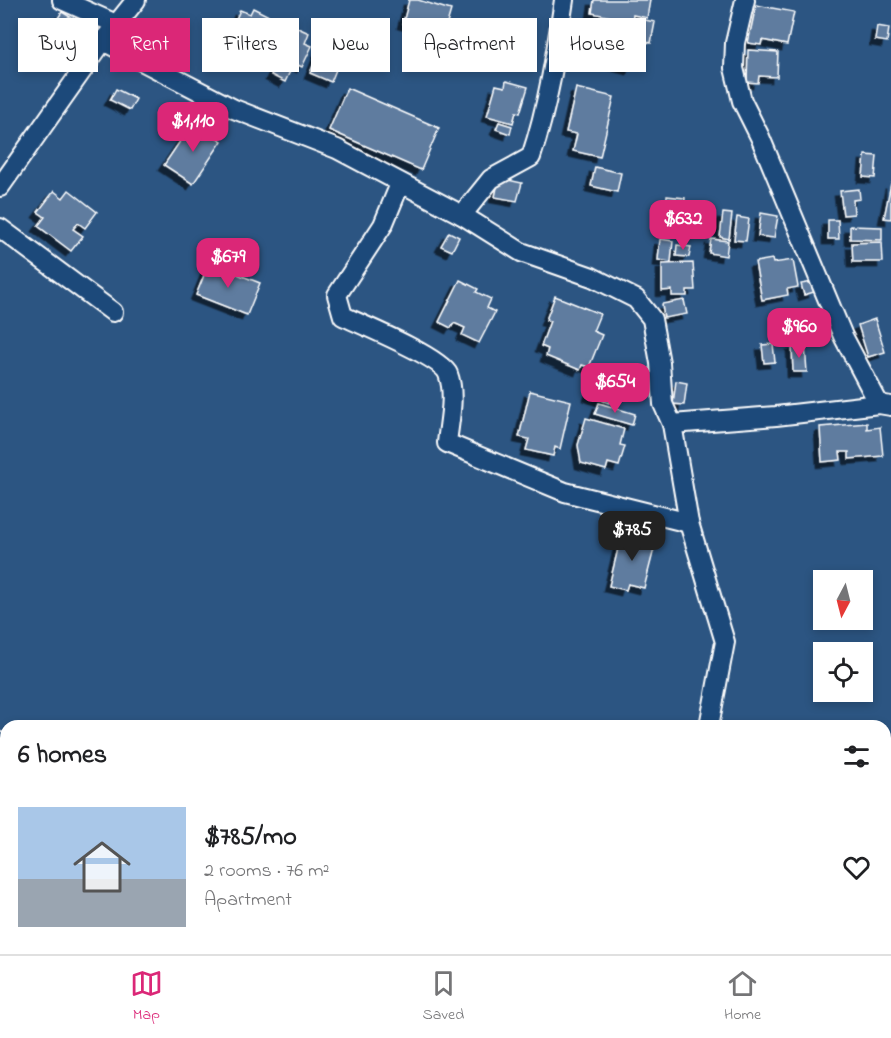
<!DOCTYPE html>
<meta charset="utf-8">
<style>
body{margin:0;font-family:"Indie Flower",sans-serif;background:#f6f6f6;color:#202124;height:100vh;display:flex;flex-direction:column;font-size:22px;white-space:nowrap}
*{box-sizing:border-box;margin:0}
p{font-size:20px;color:#757577}
.icon{flex:none;width:33px;height:33px;fill:none;stroke:currentColor;stroke-width:2;stroke-linecap:round;stroke-linejoin:round}
.map{position:relative;flex:1;overflow:hidden}
.sheet{position:absolute;left:0px;top:720px;width:891px;height:234px;display:flex;flex-direction:column;background:#fff;border-radius:18px 18px 0 0;box-shadow:0 3px 9px #0003}
.sheet>*{flex:none}
.hud{position:absolute;left:18px;top:18px;width:855px;height:54px;display:flex;gap:12px}
.needle{width:39px;rotate:187deg}
.buttons{position:absolute;left:813px;top:570px;display:grid;gap:12px}
.buttons a{display:grid;place-items:center;width:60px;height:60px;border-radius:0px;background:#fff;box-shadow:0 3px 9px #0003;font-size:30px}
.price{position:absolute;translate:-50% -51px;padding:0 14px;border-radius:12px;background:#db2777;color:#fff;font-size:20px;line-height:39px;filter:drop-shadow(0 2px 3px #0008)}
.price::after{content:'';position:absolute;left:50%;top:36px;width:18px;height:14px;margin-left:-9px;background:inherit;clip-path:polygon(0 0,100% 0,50% 100%)}
.price.current{background:#222;color:#fff}
ul{padding:0;list-style:none}
li{display:flex;align-items:center;gap:18px;height:150px;padding:0 18px}
li+li{border-top:2px solid #e0e0e0}
li span{display:grid;place-items:center;flex:none;width:168px;height:120px;border-radius:0px;color:#555}
li>.icon{margin-inline-start:auto}
span .icon{width:72px;height:72px;fill:#fffc;stroke-width:1}
li b{font-size:26px}
h2{display:flex;justify-content:space-between;align-items:center;height:72px;padding:0 18px;font-size:26px}
.tag{padding:0 21px;border-radius:0px;background:#fff;box-shadow:0 3px 9px #0003;font-size:21px;line-height:54px}
.tag.current{background:#db2777;color:#fff}
.menu{display:flex;justify-content:space-around;align-items:center;height:84px;border-top:2px solid #e0e0e0;background:#fff;font-size:16px;color:#757577}
.menu a{display:grid;justify-items:center;gap:3px}
.menu .current{color:#db2777}
.map>svg:first-child{display:block}
</style>
<div class="map">
<svg width="891" height="954" viewBox="0 0 891 954">
<defs>
<filter id="shadow"><feDropShadow dx="-5.5" dy="5.5" stdDeviation="0" flood-color="#0009"/></filter>
</defs>
<rect width="100%" height="100%" fill="#2c5582"/>
<filter id="ink" filterUnits="userSpaceOnUse"><feTurbulence type="fractalNoise" baseFrequency=".0167" numOctaves="2"/><feDisplacementMap in="SourceGraphic" scale="12" xChannelSelector="R" yChannelSelector="G"/><feConvolveMatrix kernelMatrix="1 2 1 2 8 2 1 2 1" color-interpolation-filters="sRGB"/></filter>
<g filter="url(#ink)">
<g fill="#5e7c9f" stroke="#fff" stroke-width="1.5" filter="url(#shadow)">
<path d="M 409,0 L 418,0 L 451,10 L 446,27 L 436,24 L 435,28 L 428,26 L 427,30 L 403,23 Z"/>
<path d="M 594,0 L 650,0 L 647,18 L 633,15 L 630,29 L 611,25 L 612,17 L 592,13 Z"/>
<path d="M 756,5 L 794,12 L 787,45 L 762,40 L 761,45 L 748,43 Z"/>
<path d="M 253,8 L 271,17 L 267,27 L 277,31 L 282,21 L 309,33 L 305,43 L 312,46 L 302,67 L 294,63 L 285,82 L 271,75 L 277,63 L 250,51 L 246,59 L 230,52 L 241,30 L 233,26 L 240,10 L 250,14 Z"/>
<path d="M 62,12 L 72,18 L 65,30 L 54,24 Z"/>
<path d="M 640,19 L 655,22 L 651,43 L 636,40 Z"/>
<path d="M 877,26 L 889,28 L 887,42 L 875,40 Z"/>
<path d="M 588,30 L 638,43 L 632,69 L 587,58 L 590,47 L 584,46 Z"/>
<path d="M 321,46 L 342,55 L 331,82 L 310,73 Z"/>
<path d="M 748,50 L 778,52 L 777,77 L 759,76 L 758,83 L 747,82 Z"/>
<path d="M 506,81 L 528,87 L 520,113 L 516,112 L 513,123 L 487,116 L 496,85 L 505,87 Z"/>
<path d="M 347,88 L 439,128 L 421,170 L 329,130 Z"/>
<path d="M 576,88 L 614,97 L 600,157 L 573,151 L 577,134 L 566,132 Z"/>
<path d="M 116,89 L 136,99 L 130,110 L 110,100 Z"/>
<path d="M 193,122 L 222,141 L 193,184 L 164,165 Z"/>
<path d="M 499,122 L 512,126 L 510,134 L 496,129 Z"/>
<path d="M 865,155 L 877,156 L 875,178 L 863,177 Z"/>
<path d="M 595,167 L 621,173 L 617,192 L 591,186 Z"/>
<path d="M 499,178 L 522,183 L 517,201 L 495,197 Z"/>
<path d="M 891,183 L 891,219 L 884,218 Z"/>
<path d="M 859,189 L 860,199 L 853,200 L 854,214 L 843,215 L 840,191 Z"/>
<path d="M 69,190 L 97,212 L 85,228 L 78,223 L 73,229 L 83,236 L 71,251 L 38,226 L 45,217 L 38,212 L 54,191 L 63,198 Z"/>
<path d="M 667,196 L 685,198 L 683,226 L 664,224 Z"/>
<path d="M 723,213 L 732,214 L 729,239 L 720,237 Z"/>
<path d="M 761,213 L 778,216 L 774,238 L 758,236 Z"/>
<path d="M 737,217 L 749,219 L 746,241 L 734,240 Z"/>
<path d="M 828,220 L 838,220 L 839,239 L 828,239 Z"/>
<path d="M 850,226 L 882,227 L 882,240 L 850,239 Z"/>
<path d="M 449,232 L 459,237 L 452,251 L 441,246 Z"/>
<path d="M 660,239 L 673,241 L 671,262 L 658,260 Z"/>
<path d="M 711,239 L 728,241 L 726,256 L 709,253 Z"/>
<path d="M 882,242 L 883,262 L 853,262 L 852,243 Z"/>
<path d="M 677,245 L 691,247 L 689,257 L 676,256 Z"/>
<path d="M 772,259 L 773,263 L 793,260 L 798,287 L 787,289 L 788,295 L 762,300 L 755,262 Z"/>
<path d="M 209,263 L 260,283 L 247,315 L 196,295 Z"/>
<path d="M 693,263 L 695,290 L 687,290 L 687,296 L 672,296 L 672,290 L 662,291 L 662,264 Z"/>
<path d="M 460,280 L 478,289 L 476,292 L 491,299 L 487,308 L 495,312 L 479,343 L 462,335 L 465,328 L 454,323 L 451,328 L 439,322 Z"/>
<path d="M 812,282 L 814,292 L 804,295 L 801,284 Z"/>
<path d="M 555,296 L 600,314 L 593,331 L 602,335 L 589,367 L 582,365 L 580,370 L 546,356 L 548,349 L 541,346 L 550,321 L 546,320 Z"/>
<path d="M 684,300 L 687,314 L 664,318 L 662,304 Z"/>
<path d="M 875,319 L 885,352 L 868,357 L 858,325 Z"/>
<path d="M 773,344 L 775,362 L 764,363 L 762,345 Z"/>
<path d="M 792,345 L 805,345 L 807,372 L 793,372 Z"/>
<path d="M 596,376 L 616,384 L 609,403 L 589,395 Z"/>
<path d="M 676,381 L 687,383 L 684,405 L 673,404 Z"/>
<path d="M 530,391 L 571,401 L 560,449 L 555,447 L 553,456 L 526,450 L 529,439 L 519,437 Z"/>
<path d="M 599,403 L 635,414 L 632,425 L 595,414 Z"/>
<path d="M 586,418 L 624,429 L 620,445 L 625,446 L 619,466 L 608,463 L 606,470 L 581,463 L 578,445 Z"/>
<path d="M 867,423 L 867,429 L 880,427 L 883,456 L 849,459 L 849,452 L 840,452 L 841,460 L 822,462 L 820,427 Z"/>
<path d="M 622,532 L 643,537 L 641,542 L 655,545 L 644,588 L 628,584 L 626,590 L 609,586 Z"/>
<path d="M 885,854 L 891,855 L 891,891 L 885,890 Z"/>
<path d="M 848,948 L 879,948 L 877,954 L 856,954 L 847,952 Z"/>
</g>
<g fill="none" stroke-linecap="round" stroke-linejoin="round">
<defs>
<g id="minor">
<path d="M 62,0 L 116,24"/>
<path d="M 745,0 L 735,43 L 734,68 L 742,101 L 760,137 L 843,336 L 879,404"/>
<path d="M 103,41 L 234,109 L 337,149 L 462,215 L 521,252 L 592,277 L 636,299 L 652,319 L 660,363 L 663,404 L 672,424 L 776,416 L 879,404 L 891,406"/>
<path d="M 400,184 L 383,225 L 337,295 L 343,316 C 363,325 442,358 448,374 C 456,395 449,422 447,443 L 565,492 L 689,523"/>
<path d="M 0,187 L 103,41 L 136,0"/>
<path d="M 462,215 L 491,179 L 531,157 C 548,106 556,53 564,0"/>
<path d="M 0,228 L 113,312"/>
<path d="M 672,424 L 689,523 L 725,642 L 709,726"/>
<path d="M 0,742 L 6,744"/>
<path d="M 885,922 L 891,922"/>
<path d="M 75,954 L 78,948"/>
<path d="M 486,954 L 488,948"/>
</g>
</defs>
<use href="#minor" stroke="#fff" stroke-width="22"/>
<use href="#minor" stroke="#1f4a7a" stroke-width="18"/>
</g>
</g>
</svg>
<div class="buttons">
<a><svg class="needle" viewBox="-14 -14 28 28"><path d="M0-13l5 13h-10z" fill="#e53935"/><path d="M0 13l5-13h-10z" fill="#757577"/></svg></a>
<a><svg class="icon" aria-label="locate" viewBox="0 0 24 24"><circle cx="12" cy="12" r="6"/><path d="M12 2v4M12 18v4M2 12h4M18 12h4"/></svg></a>
</div>
<b class="price" style="left:193px;top:153px">$1,110</b>
<b class="price" style="left:683px;top:251px">$632</b>
<b class="price" style="left:228px;top:289px">$679</b>
<b class="price" style="left:799px;top:359px">$960</b>
<b class="price" style="left:615px;top:414px">$654</b>
<b class="price current" style="left:632px;top:562px">$785</b>
<div class="hud">
<a class="tag">Buy</a>
<a class="tag current">Rent</a>
<a class="tag">Filters</a>
<a class="tag">New</a>
<a class="tag">Apartment</a>
<a class="tag">House</a>
</div>
<section class="sheet">
<h2>6 homes<svg class="icon" aria-label="filters" viewBox="0 0 24 24"><path d="M4 7h16M4 17h16"/><circle cx="9" cy="7" r="2"/><circle cx="15" cy="17" r="2"/></svg></h2>
<ul>
<li><span style="background:linear-gradient(#a9c7e8 60%,#9aa5b1 0)"><svg class="icon" aria-label="home" viewBox="0 0 24 24"><path d="M3 11l9-7 9 7M6 9v11h12V9"/></svg></span><div><b>$785/mo</b><p>2 rooms · 76 m²</p><p>Apartment</p></div><svg class="icon" aria-label="heart" viewBox="0 0 24 24"><path d="M12 20l-8-8c-3-5 5-10 8-4 3-6 11-1 8 4z"/></svg></li>
</ul>
</section>
</div>
<nav class="menu">
<a class="current"><svg class="icon" aria-label="map" viewBox="0 0 24 24"><path d="M3 6l6-2 6 2 6-2v14l-6 2-6-2-6 2zM9 4v14M15 6v14"/></svg>Map</a>
<a><svg class="icon" aria-label="saved" viewBox="0 0 24 24"><path d="M7 4h10v16l-5-4-5 4z"/></svg>Saved</a>
<a><svg class="icon" aria-label="home" viewBox="0 0 24 24"><path d="M3 11l9-7 9 7M6 9v11h12V9"/></svg>Home</a>
</nav>
